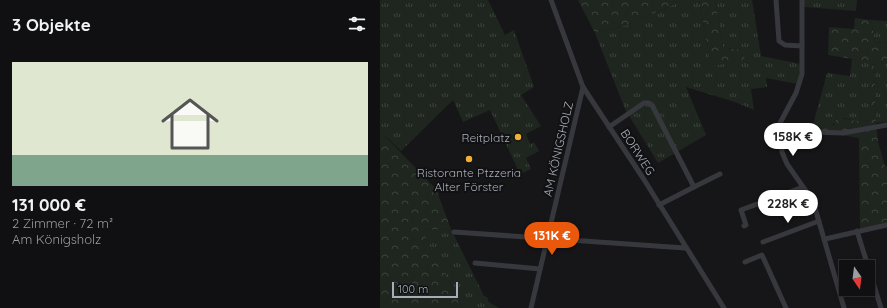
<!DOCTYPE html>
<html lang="de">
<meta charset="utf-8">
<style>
body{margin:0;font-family:Quicksand,sans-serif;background:#1e1e20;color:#f1f3f6;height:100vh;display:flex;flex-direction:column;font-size:15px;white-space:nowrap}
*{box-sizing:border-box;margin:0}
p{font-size:13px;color:#9c9d9f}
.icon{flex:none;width:22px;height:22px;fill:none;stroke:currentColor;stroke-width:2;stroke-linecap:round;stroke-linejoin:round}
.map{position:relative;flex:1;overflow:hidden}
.drawer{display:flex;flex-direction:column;background:#101012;width:380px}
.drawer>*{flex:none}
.needle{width:26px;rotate:166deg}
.buttons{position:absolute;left:459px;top:260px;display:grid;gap:8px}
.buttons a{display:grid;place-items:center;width:36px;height:36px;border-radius:0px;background:#101012;box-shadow:0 2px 6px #0003,0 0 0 1px #303032;font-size:20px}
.scale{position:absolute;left:12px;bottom:10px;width:66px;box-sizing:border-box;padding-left:4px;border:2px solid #a8adb8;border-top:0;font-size:11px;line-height:14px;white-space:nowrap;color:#a8adb8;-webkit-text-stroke:3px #111113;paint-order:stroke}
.price{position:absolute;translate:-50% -34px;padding:0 9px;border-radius:14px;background:#fff;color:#222;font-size:13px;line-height:26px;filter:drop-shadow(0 1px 2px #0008)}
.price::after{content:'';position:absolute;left:50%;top:24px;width:12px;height:9px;margin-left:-6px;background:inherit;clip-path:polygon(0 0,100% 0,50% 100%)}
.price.on{background:#ea580c;color:#fff}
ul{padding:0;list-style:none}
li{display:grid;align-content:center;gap:8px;height:212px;padding:0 12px}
li span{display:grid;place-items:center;height:124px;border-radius:0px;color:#555}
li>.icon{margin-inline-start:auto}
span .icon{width:72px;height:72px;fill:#fffc;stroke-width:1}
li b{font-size:17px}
h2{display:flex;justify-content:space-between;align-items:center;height:48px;padding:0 12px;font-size:17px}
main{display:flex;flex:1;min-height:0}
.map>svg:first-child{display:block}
</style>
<main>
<section class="drawer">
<h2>3 Objekte<svg class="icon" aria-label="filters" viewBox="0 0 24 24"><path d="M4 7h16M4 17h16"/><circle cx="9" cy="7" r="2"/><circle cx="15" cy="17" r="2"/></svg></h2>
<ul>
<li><span style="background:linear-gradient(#dfe7d0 75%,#7fa58c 0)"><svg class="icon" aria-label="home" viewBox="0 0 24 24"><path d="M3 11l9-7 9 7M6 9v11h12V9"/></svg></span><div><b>131 000 €</b><p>2 Zimmer · 72 m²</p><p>Am Königsholz</p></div></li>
</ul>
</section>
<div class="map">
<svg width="507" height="308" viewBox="0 0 507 308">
<defs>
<pattern id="grass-tufts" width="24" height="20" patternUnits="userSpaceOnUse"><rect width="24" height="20" fill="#1e261f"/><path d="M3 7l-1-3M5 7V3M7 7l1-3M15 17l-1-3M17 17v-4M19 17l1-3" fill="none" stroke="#3c433d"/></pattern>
<pattern id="forest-crowns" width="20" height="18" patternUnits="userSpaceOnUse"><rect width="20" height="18" fill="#1e261f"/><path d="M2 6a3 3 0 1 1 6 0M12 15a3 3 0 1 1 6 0" fill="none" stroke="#3c433d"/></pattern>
</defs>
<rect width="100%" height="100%" fill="#161618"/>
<g fill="url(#grass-tufts)">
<path d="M 0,0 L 108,0 L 125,35 L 134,30 L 154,87 L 141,95 L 161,126 L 146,134 L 150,144 L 154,142 L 159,151 L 146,158 L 151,169 L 140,174 L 110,110 L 83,122 L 73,100 L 21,151 L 0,131 Z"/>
<path d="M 304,0 L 319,0 L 331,66 L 363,50 L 343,48 L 335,0 L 372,0 L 381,56 L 421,64 L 418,84 L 386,78 L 387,87 L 371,89 L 374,110 L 355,102 L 306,87 L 326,135 L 278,163 L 245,109 L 215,33 L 247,25 Z"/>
<path d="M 424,0 L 477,0 L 476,11 L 424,7 Z"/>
<path d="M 491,20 L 507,21 L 507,43 L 495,42 Z"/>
<path d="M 472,59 L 490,61 L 490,120 C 481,122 473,121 464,118 C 448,127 451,127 434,121 L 447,73 L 470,76 Z"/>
<path d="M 494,62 L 507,62 L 507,122 L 496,123 Z"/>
<path d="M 71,229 L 104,296 L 107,297 L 109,302 L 119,308 L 82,308 L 41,230 Z"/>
</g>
<g fill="url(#forest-crowns)">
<path d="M 198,0 L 304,0 L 247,25 L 215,33 Z"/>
<path d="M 319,0 L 335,0 L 343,48 L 363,50 L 365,61 L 331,66 Z"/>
<path d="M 475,18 L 491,20 L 495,42 L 507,43 L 507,62 L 494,62 L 496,123 L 498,142 L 505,166 L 507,166 L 507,224 L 480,229 L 479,138 L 432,130 L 434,121 L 447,125 L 454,125 L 457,118 C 469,119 479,123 490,120 L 490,62 L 448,55 L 449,27 L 474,29 Z"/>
<path d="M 0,131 L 56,189 L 71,229 L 42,230 L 82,308 L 0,308 Z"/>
</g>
<path fill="#1e261f" d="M 139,122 L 150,146 L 138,151 L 127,128 Z"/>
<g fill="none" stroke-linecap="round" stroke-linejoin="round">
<g stroke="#37383d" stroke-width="5">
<path d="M 171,0 L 203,87 L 263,178 L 344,308"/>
<path d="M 396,0 L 399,41 L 405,45 L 422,46"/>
<path d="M 422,0 L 422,74 L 416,93 L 400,123 L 402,152 L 407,164 L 433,201 L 464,308"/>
<path d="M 229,127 L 264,103 L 269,103 L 272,105 L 314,187 L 279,205"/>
<path d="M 401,131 L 463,133 L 507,125"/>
<path d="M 314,187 L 340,174"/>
<path d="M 364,226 L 366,225 L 361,210 L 423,187"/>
<path d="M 477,231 L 501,308"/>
<path d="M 74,232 L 305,248"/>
<path d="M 445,239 L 507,225"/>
<path d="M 383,242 L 439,221"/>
<path d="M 365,262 L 382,255 L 406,308"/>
<path d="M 95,263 L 160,269"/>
<path d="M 151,308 L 203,87"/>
</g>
</g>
<g fill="#f2b134" stroke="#111113" stroke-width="1.5">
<circle cx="138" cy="137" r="4"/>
<circle cx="89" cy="159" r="4"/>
</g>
<g text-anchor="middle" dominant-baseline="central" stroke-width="4" stroke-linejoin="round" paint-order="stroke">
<g font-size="12" fill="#a8adb8" stroke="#111113" text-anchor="end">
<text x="130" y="137">Reitplatz</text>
<text x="89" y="172" text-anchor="middle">Ristorante Ptzzeria<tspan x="89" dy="14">Alter Förster</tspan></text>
</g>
<g font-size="12" fill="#a8adb8" stroke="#111113">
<text transform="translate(178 149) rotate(-77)">AM KÖNIGSHOLZ</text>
<text transform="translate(258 152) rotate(57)">BORWEG</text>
</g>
</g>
</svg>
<div class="buttons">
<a><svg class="needle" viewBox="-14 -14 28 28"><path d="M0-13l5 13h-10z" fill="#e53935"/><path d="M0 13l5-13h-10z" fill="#9c9d9f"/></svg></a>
</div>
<div class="scale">100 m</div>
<b class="price" style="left:413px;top:157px">158K €</b>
<b class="price" style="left:408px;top:224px">228K €</b>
<b class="price on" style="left:172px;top:256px">131K €</b>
</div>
</main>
